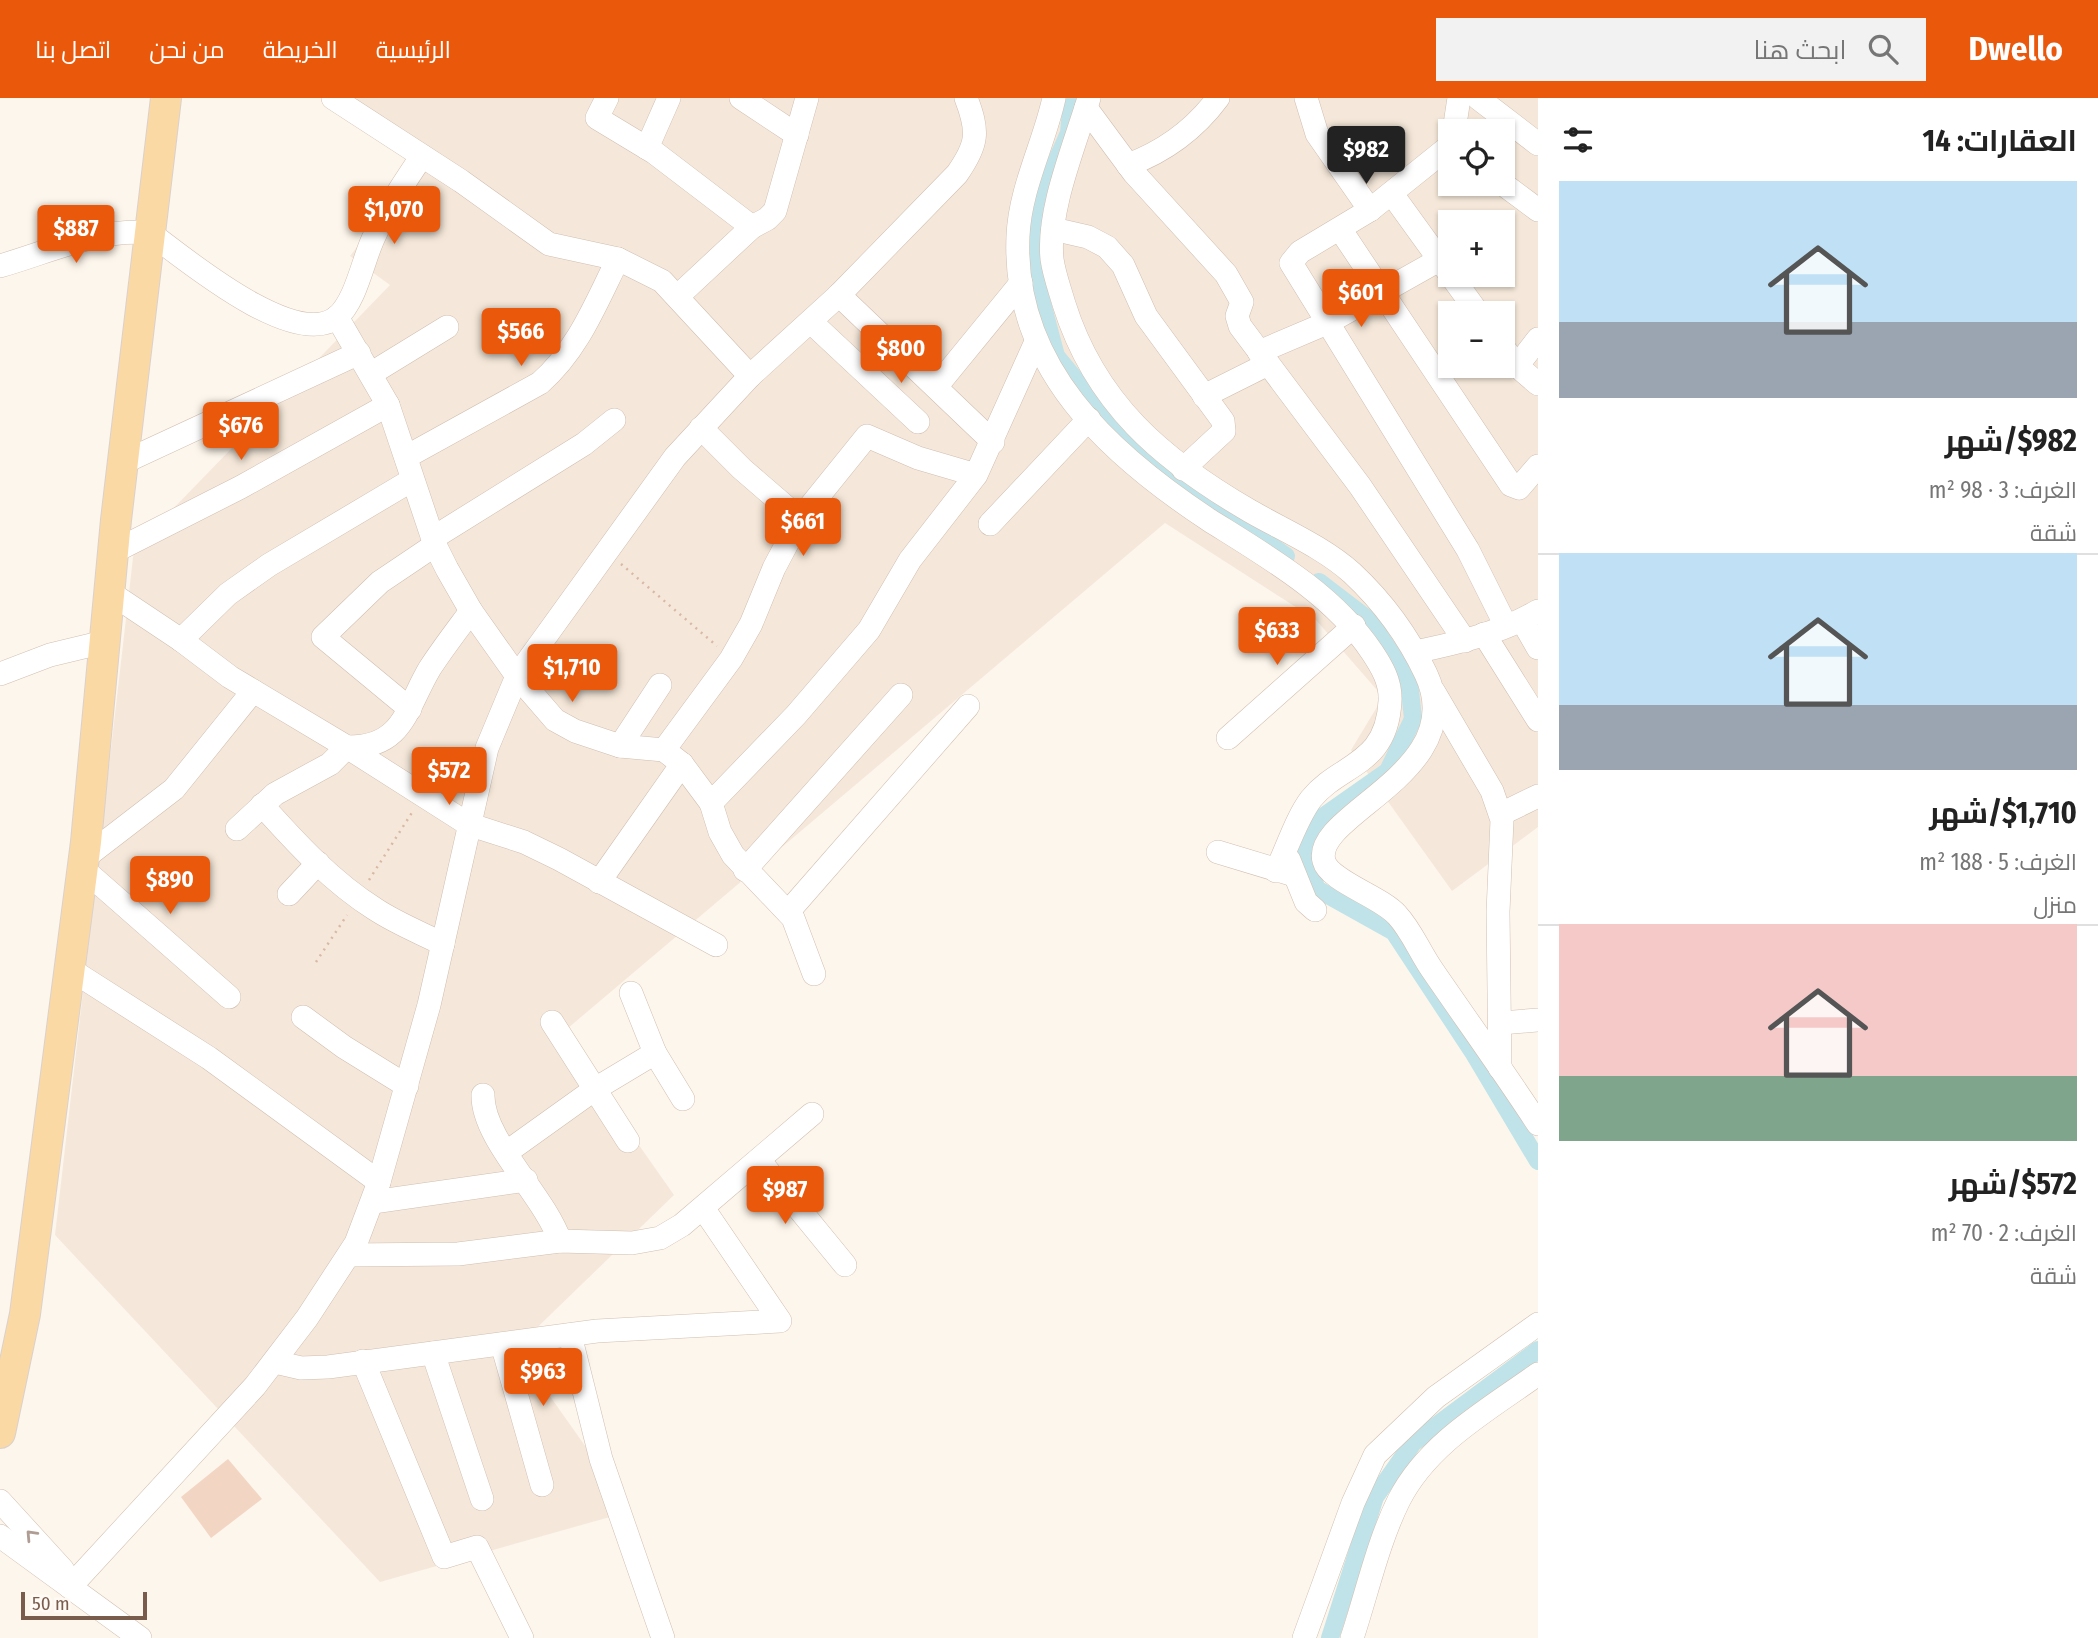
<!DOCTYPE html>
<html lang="ar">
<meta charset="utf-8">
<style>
body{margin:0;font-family:"Fira Sans Condensed",Cairo,sans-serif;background:#f2f2f2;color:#222;direction:rtl;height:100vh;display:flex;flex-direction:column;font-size:26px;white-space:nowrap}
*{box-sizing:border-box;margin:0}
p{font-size:23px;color:#767676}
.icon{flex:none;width:38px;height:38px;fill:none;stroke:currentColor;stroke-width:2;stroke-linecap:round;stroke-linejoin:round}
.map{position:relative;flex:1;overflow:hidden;direction:ltr}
.panel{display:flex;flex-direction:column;background:#fff;width:560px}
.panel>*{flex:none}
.controls{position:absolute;left:1438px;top:21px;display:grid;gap:14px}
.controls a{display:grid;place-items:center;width:77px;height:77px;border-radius:0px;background:#fff;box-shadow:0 2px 5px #0004;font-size:35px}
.scale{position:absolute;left:21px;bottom:18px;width:126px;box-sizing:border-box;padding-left:7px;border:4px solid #7a5c4d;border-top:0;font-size:19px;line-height:24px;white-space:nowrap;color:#7a5c4d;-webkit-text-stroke:5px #fffaf3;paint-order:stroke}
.price{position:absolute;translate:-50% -60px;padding:0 16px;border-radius:7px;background:#ea580c;color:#fff;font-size:23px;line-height:46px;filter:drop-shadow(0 2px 4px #0008)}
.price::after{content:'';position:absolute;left:50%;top:42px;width:21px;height:16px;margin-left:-10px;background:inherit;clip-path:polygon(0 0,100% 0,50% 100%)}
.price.selected{background:#222;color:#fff}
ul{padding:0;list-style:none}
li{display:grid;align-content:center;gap:14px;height:371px;padding:0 21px}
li+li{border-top:2px solid #e0e0e0}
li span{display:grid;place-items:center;height:217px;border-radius:0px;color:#555}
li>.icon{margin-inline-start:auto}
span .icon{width:126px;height:126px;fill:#fffc;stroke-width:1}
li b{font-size:30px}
h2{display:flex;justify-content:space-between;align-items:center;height:84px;padding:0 21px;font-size:30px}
header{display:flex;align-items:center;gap:42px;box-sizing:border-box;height:98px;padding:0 35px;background:#ea580c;color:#fff}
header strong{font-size:33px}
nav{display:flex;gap:38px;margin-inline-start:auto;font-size:24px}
.search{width:490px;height:63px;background:#f2f2f2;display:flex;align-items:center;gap:18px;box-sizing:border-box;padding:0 24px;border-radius:0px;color:#767676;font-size:26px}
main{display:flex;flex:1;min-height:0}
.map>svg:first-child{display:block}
</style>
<header>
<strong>Dwello</strong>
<div class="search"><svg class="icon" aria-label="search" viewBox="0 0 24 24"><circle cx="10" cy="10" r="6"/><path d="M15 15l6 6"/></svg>ابحث هنا</div>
<nav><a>الرئيسية</a><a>الخريطة</a><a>من نحن</a><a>اتصل بنا</a></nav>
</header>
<main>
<section class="panel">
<h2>العقارات: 14<svg class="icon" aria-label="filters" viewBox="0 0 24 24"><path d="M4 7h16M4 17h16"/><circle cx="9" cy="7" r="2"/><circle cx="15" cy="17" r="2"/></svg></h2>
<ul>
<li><span style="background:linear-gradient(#bfe0f5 65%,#9aa5b1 0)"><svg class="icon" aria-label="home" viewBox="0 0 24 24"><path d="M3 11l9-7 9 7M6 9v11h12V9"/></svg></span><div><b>$982/شهر</b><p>الغرف: 3 · 98 m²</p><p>شقة</p></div></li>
<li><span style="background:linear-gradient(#bfe0f5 70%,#9aa5b1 0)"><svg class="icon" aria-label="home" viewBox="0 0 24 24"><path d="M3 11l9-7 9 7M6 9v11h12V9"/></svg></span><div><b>$1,710/شهر</b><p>الغرف: 5 · 188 m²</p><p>منزل</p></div></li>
<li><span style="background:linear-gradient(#f6c9c9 70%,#7fa58c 0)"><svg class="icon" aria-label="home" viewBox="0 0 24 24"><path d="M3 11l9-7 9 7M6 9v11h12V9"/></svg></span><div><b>$572/شهر</b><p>الغرف: 2 · 70 m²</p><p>شقة</p></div></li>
</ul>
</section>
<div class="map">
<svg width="1538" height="1540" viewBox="0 0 1538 1540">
<rect width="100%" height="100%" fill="#fdf6ec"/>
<path fill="#f5e8da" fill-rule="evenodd" d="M 327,0 L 1538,0 L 1538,729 L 1452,793 L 1351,652 L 1383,599 L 1316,522 L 1165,425 L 561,936 L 674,1097 L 516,1250 L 631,1413 L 380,1484 L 55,1137 L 134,451 L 390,187 L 350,158 L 425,61 ZM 1451,33 L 1503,33 L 1503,86 L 1451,86 ZM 1451,124 L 1503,124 L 1503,177 L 1451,177 ZM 1451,215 L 1503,215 L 1503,268 L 1451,268 Z"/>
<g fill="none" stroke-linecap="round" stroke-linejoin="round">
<g stroke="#bfe3e8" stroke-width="18">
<path d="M 1072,0 L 1069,35 L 1042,96 L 1033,171 L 1056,258 L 1131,349 L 1286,458"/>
<path d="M 1319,484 L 1370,523 L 1409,583 L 1413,621 L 1388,673 L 1321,720 L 1307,747 L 1307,768 L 1317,791 L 1394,834 L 1473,954 L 1538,1063"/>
<path d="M 1330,1540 L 1375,1399 L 1413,1345 L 1538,1252"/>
</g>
</g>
<path fill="#f3d5c3" d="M 228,1361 L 262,1401 L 211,1440 L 181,1399 Z"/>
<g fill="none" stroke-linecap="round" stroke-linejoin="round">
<defs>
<g id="minor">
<path d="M 333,0 L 461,83 L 549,146 L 618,161 L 662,183 L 750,278"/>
<path d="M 607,0 L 597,20 L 655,55 L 752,129"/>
<path d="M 741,0 L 797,37"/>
<path d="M 1054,0 C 1044,46 1020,90 1018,138 C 1012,269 1109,356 1209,422 C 1268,459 1333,496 1372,554 C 1382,569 1391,584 1390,603 C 1387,668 1340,665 1311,701 C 1296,721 1287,751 1276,773"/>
<path d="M 1089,0 C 1075,47 1047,112 1052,161 C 1054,176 1060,192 1064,206 C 1095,305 1162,362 1250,413 C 1283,432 1323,449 1352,475 C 1382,503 1408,538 1426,576 C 1472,674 1311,716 1324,763 C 1329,783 1380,798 1397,817 C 1412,833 1420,855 1433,873 C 1468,924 1504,974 1538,1026"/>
<path d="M 1306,0 L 1317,36 L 1370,112"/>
<path d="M 1478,0 L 1538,46"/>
<path d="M 1086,10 L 1134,75 L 1226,176 L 1242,204 L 1237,218 L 1240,228 L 1360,388 L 1465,543"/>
<path d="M 1454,33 L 1459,0"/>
<path d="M 1451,47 L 1370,112 L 1300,154 L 1291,165 L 1468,452 L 1506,528"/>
<path d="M 647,50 L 669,0"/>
<path d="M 1128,67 C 1163,54 1195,31 1218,0"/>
<path d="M 1503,86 L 1538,112"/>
<path d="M 1392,96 L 1478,215"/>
<path d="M 1053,131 L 1088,139 L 1107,149 L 1123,167 L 1146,218 L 1223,323 L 1224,333 L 1183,371"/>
<path d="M 1340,131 L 1511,387 L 1519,390 L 1538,368"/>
<path d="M 0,168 C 49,154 98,130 150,135 C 184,160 295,253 337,219 C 356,203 363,162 373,141 C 386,111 404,85 422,58"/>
<path d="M 839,197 L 993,344"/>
<path d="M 678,198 L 752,129 L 767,121 L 775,113 L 807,0"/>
<path d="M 337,219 L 388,307 L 435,447 L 447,471 L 471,513 L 517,578 L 555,622 L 575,633 L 620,648 L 664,652"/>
<path d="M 811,224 L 918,324"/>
<path d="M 1503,249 L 1517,268 L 1538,286"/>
<path d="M 1259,254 L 1327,225 L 1439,162"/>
<path d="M 1517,268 L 1538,241"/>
<path d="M 372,275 L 447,229"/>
<path d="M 936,289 L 1021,185"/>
<path d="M 1204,298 L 1268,266"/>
<path d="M 701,330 L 742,371 L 800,421"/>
<path d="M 406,359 L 540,285 C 578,252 596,205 618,161"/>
<path d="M 122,365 L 359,255"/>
<path d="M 976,377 L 918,360 L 867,338 L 800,421 L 774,470 L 751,526 L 731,561 L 664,652 L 682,666 L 711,705 L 796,617 L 869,532 L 910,462 L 976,377 L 1035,246"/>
<path d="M 990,426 L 1089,321"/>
<path d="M 433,440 L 584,346 L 614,322"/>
<path d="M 113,454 L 241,389 L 388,307"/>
<path d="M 109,494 L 181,542 L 230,579 L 347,649 L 468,726 L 524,744 L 559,761 L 716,847"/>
<path d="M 1522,522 L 1538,550"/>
<path d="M 1484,536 L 1538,622"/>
<path d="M 181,542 L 228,496 L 269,467 L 412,382"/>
<path d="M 1415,554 C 1457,545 1501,535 1538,513"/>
<path d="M 0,576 L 50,557 L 104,544"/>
<path d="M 1434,594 L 1492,693 L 1502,722 L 1498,814 L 1500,970"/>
<path d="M 410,611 L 323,539 L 380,484 L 435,447"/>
<path d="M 1228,640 L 1354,528"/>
<path d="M 620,648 L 660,587"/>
<path d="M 711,705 L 720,734 L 733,757 L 793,820 L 814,876"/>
<path d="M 262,707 C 296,745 332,784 375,811 C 396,825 421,835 443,846"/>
<path d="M 1501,716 L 1538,698"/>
<path d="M 237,731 L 275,696 L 330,666 L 347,649 C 404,650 406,610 430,570 C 443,550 457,532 471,513"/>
<path d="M 1218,754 L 1294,777"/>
<path d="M 83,761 L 174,691 L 253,593"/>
<path d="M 1289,762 L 1306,804 L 1315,812"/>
<path d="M 82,770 L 229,899"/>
<path d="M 745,772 L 901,597"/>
<path d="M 599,784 L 682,666"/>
<path d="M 289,796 L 318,765"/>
<path d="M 788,814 L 968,608"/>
<path d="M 68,870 L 209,960 L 379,1084"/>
<path d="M 631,895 L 655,955 L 683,1001"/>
<path d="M 303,919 L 344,949 L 407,988"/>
<path d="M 552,924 L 628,1043"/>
<path d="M 1501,925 L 1538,922"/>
<path d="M 483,997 C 482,1041 544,1097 560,1143"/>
<path d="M 507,1054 L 595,991 L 655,955"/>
<path d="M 759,1062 L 845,1167"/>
<path d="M 373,1104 L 526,1082"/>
<path d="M 350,1157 L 458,1156 L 560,1143 L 632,1145 L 660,1140 L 682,1127 L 812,1016"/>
<path d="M 570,1237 L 601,1361 L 663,1540"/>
<path d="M 502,1246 L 542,1387"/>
<path d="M 433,1255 L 482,1401"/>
<path d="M 363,1263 L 444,1459 L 477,1449 L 522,1540"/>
<path d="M 275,1264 L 301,1270 L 328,1269 L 597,1233 L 780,1223 L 703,1110"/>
<path d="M 0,1403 L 63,1472"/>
<path d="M 0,1438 L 140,1540"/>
<path d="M 70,1489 L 255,1288 L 307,1220 L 356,1145 L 379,1084 L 429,907 L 487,650 L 517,578 L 675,359 L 750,278 L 839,197 L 957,76 C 978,46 979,34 966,0"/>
<path d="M 1304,1540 L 1353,1405 L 1375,1357 L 1436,1299 L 1538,1226"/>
<path d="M 1352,1540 C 1367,1495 1378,1444 1399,1402 C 1428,1345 1488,1312 1538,1276"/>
</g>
<path id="major" d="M 0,1335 L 25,1216 L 86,744 L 116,422 L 166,0"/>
</defs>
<use href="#minor" stroke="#d1beb0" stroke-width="24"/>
<use href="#major" stroke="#dad1cd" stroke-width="32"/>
<g stroke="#d9b8a5" stroke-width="2.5" stroke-dasharray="2 5" stroke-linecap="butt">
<path d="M 621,466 L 717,548"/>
<path d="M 369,782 L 413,713"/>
<path d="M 316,864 L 347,817"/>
</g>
<use href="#minor" stroke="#fff" stroke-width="23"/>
<use href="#major" stroke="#fbd9a5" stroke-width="30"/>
</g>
<defs><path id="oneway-chevron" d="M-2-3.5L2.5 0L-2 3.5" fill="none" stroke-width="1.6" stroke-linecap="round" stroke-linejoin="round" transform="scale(1.75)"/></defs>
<use stroke="#af9d94" href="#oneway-chevron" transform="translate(31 1437) rotate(-133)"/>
</svg>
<div class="controls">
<a><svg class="icon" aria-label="locate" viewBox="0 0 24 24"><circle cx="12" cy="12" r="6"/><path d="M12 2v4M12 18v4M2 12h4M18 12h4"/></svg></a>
<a>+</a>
<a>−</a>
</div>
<div class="scale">50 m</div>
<b class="price selected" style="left:1366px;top:88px">$982</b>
<b class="price" style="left:394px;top:148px">$1,070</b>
<b class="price" style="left:76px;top:167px">$887</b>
<b class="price" style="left:1361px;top:231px">$601</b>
<b class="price" style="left:521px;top:270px">$566</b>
<b class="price" style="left:901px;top:287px">$800</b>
<b class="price" style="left:241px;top:364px">$676</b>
<b class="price" style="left:803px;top:460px">$661</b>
<b class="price" style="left:1277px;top:569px">$633</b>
<b class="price" style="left:572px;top:606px">$1,710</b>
<b class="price" style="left:449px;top:709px">$572</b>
<b class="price" style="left:170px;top:818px">$890</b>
<b class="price" style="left:785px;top:1128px">$987</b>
<b class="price" style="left:543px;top:1310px">$963</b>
</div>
</main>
